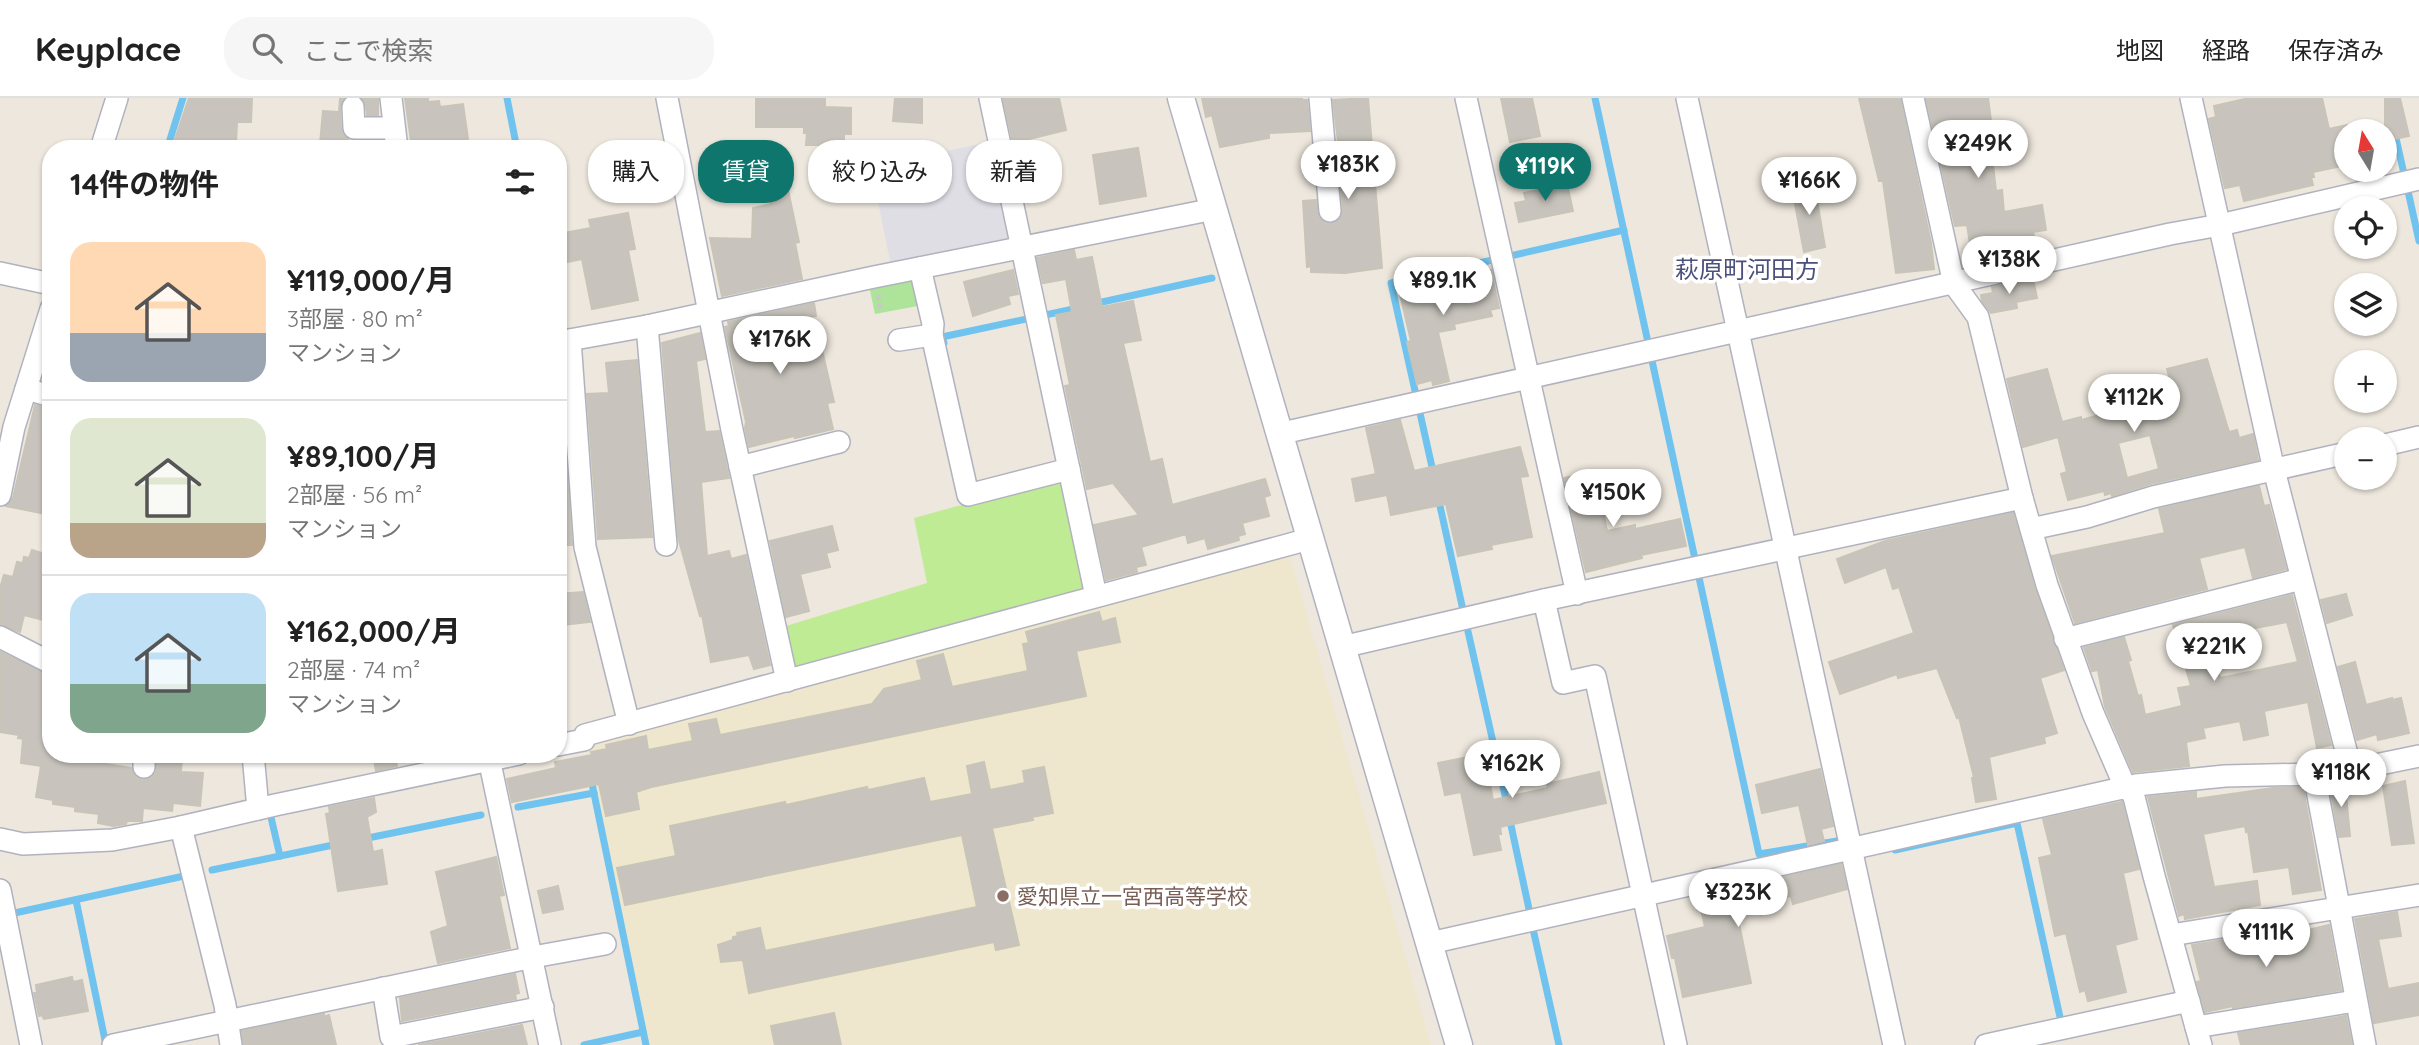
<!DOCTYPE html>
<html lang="ja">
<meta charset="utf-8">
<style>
body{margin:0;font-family:Quicksand,"Noto Sans JP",sans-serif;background:#f6f6f6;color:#222;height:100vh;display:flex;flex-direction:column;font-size:26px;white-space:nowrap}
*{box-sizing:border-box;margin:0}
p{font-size:23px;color:#767676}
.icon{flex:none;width:38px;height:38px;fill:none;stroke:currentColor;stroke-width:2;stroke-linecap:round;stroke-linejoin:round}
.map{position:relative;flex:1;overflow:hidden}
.sheet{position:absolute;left:42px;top:42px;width:525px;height:623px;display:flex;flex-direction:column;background:#fff;border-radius:28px;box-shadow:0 2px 5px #0004}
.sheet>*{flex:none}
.guide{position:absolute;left:588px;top:42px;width:665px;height:63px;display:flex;gap:14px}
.needle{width:46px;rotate:349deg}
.buttons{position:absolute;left:2334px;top:21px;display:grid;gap:14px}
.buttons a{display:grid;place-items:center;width:63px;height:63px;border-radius:50%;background:#fff;box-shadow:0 2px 5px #0004;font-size:35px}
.price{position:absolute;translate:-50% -60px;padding:0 16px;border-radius:24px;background:#fff;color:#222;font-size:23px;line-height:46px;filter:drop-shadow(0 2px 4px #0008)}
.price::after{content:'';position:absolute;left:50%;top:42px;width:21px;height:16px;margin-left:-10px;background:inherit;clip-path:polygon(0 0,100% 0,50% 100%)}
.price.selected{background:#0f766e;color:#fff}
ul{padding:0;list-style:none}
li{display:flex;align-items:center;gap:21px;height:175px;padding:0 28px}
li+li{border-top:2px solid #e0e0e0}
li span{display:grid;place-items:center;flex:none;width:196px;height:140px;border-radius:21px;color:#555}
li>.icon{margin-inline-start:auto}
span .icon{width:84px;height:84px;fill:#fffc;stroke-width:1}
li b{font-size:30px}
h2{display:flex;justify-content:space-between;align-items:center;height:84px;padding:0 28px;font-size:30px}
.tag{padding:0 24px;border-radius:28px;background:#fff;box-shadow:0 2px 5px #0004;font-size:24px;line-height:63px}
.tag.selected{background:#0f766e;color:#fff}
header{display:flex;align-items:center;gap:42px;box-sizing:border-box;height:98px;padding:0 35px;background:#fff;border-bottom:2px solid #e0e0e0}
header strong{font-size:33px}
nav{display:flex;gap:38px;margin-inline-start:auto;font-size:24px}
.search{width:490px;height:63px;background:#f6f6f6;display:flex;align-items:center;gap:18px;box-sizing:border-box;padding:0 24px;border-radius:28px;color:#767676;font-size:26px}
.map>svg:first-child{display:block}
</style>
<header>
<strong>Keyplace</strong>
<div class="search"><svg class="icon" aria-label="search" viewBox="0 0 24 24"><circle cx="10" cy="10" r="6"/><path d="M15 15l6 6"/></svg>ここで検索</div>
<nav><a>地図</a><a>経路</a><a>保存済み</a></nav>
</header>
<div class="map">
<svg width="2419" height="947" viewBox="0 0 2419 947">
<rect width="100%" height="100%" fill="#ede7dd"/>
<path fill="#e0dee5" d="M 994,43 L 1017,145 L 891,168 L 871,69 Z"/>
<path fill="#eee6cd" d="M 1288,452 L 1431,947 L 649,947 L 587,649 Z"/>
<path fill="#ade49a" d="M 917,174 L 923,207 L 875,216 L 868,183 Z"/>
<path fill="#c0eb95" d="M 1063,379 L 1085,486 L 1084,491 L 795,568 L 786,528 L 927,485 L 914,420 Z"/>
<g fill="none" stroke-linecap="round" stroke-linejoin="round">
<g stroke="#70c3ef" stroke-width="7">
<path d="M 507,0 L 517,51"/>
<path d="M 1595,0 L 1759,756 L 1837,743"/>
<path d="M 2394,31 L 2404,76"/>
<path d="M 167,51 L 183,0"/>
<path d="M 2408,93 L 2419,143"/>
<path d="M 1093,206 L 1212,180"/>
<path d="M 944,245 L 942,239 L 1078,210"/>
<path d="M 1434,378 L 1391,185 L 1624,132"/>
<path d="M 1438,399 L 1463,512"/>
<path d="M 1467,529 L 1507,706"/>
<path d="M 591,681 L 646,947"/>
<path d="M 518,709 L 594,695"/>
<path d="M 270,715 L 280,758"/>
<path d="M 1509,718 L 1529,811"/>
<path d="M 363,741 L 481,717"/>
<path d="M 1895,752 L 2017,725 L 2060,919"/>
<path d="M 212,772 L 338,746"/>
<path d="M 76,802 L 106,947"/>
<path d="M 10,816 L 184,778"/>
<path d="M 1533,831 L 1559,947"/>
<path d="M 584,947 L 643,934"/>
</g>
</g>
<g fill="#c8c4bd" stroke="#c8c4b7" stroke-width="2" fill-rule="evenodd">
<path d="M 189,0 L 252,0 L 251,24 L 237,24 L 236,45 L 175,41 Z"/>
<path d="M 340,0 L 344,0 L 340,10 L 341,31 L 343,37 L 348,42 L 348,49 L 320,46 L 323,13 L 339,14 Z"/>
<path d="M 362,0 L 378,0 L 378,17 L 367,17 L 366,8 Z"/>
<path d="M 405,0 L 428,0 L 428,4 L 439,3 L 440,9 L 463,6 L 468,41 L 422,47 L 421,42 L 411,43 Z"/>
<path d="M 756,0 L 825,0 L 825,9 L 851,10 L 851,36 L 844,36 L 844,47 L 806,47 L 807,35 L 804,35 L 804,29 L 756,29 Z"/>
<path d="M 895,0 L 922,0 L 922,25 L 893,23 Z"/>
<path d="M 1003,0 L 1059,0 L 1066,32 L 1013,45 Z"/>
<path d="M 1202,0 L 1302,0 L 1302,2 L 1307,2 L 1310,33 L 1269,35 L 1269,40 L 1220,49 L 1212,17 L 1206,19 Z"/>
<path d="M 1368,0 L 1382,170 L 1345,175 L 1311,174 L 1311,168 L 1307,169 L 1303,103 L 1316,102 L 1319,120 L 1325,125 L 1338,123 L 1343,113 L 1340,77 L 1342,77 L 1333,2 Z"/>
<path d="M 1501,0 L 1532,0 L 1540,38 L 1510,44 Z"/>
<path d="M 1859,0 L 1900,0 L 1931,145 L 1934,171 L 1896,175 L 1883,83 L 1879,83 Z"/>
<path d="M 1926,0 L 1988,0 L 1992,30 L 1989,31 L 1996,93 L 2002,92 L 2004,114 L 2042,107 L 2046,132 L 2033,134 L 2035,144 L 2017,147 L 2018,157 L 1987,164 L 1986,162 L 1973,164 L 1967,127 L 1955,128 Z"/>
<path d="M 2249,0 L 2322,0 L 2329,31 L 2347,27 L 2347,67 L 2313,74 L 2314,79 L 2311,79 L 2313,87 L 2244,103 L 2240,87 L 2225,90 L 2209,21 L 2216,19 L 2214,8 Z"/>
<path d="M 2385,0 L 2400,0 L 2409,38 L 2385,43 Z"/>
<path d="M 1138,50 L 1146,98 L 1100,106 L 1093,57 Z"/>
<path d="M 1814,85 L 1825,149 L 1804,154 L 1792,90 Z"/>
<path d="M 1567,86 L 1573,113 L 1519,124 L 1515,105 L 1526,103 L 1524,95 Z"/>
<path d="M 788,92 L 799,144 L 795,145 L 802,181 L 722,198 L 710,140 L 752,141 L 753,110 L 771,106 L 769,96 Z"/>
<path d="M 628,115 L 635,151 L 628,152 L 638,202 L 592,211 L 582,161 L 558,166 L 558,136 L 591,130 L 589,122 Z"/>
<path d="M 1074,152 L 1076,162 L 1092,159 L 1102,209 L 1133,203 L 1141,242 L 1123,245 L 1150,364 L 1162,361 L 1172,407 L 1265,381 L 1270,397 L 1264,399 L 1269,418 L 1242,425 L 1245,436 L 1238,438 L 1239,442 L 1208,451 L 1205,440 L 1188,445 L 1186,436 L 1141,449 L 1146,467 L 1136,469 L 1137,474 L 1106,482 L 1094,427 L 1139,417 L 1113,385 L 1087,391 L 1065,288 L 1070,287 L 1056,217 L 1072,214 L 1066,181 L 1043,185 L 1037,160 Z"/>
<path d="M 1479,171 L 1480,174 L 1491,172 L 1499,210 L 1490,212 L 1492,218 L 1454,226 L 1455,231 L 1438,234 L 1449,283 L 1433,287 L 1432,282 L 1417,286 L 1407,244 L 1411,243 L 1399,192 L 1464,177 L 1463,175 Z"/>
<path d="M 1013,172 L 1018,196 L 1008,198 L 1010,206 L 973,218 L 964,184 Z"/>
<path d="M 2033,181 L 2037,200 L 2016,204 L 2017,210 L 1991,215 L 1982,203 L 1981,197 L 1993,195 L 1992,189 Z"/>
<path d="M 814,205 L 816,218 L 801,221 L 808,251 L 822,252 L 834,304 L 827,305 L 833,331 L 795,340 L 794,338 L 749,349 L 745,330 L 746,324 L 725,229 L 729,228 L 728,224 Z"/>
<path d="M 700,235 L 705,261 L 696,263 L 705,334 L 719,333 L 729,380 L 701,384 L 707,458 L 729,453 L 731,461 L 746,457 L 770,567 L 754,571 L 749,557 L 711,564 L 702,517 L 700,518 L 678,439 L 662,245 Z"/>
<path d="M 2207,261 L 2229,334 L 2237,332 L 2239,340 L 2253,336 L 2258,362 L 2150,386 L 2112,398 L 2111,395 L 2105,397 L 2104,393 L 2068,402 L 2061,376 L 2067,374 L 2058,339 L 2023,349 L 2007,281 L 2047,271 L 2062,324 L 2081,319 L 2081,322 L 2174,297 L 2167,271 ZM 2150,337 L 2159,371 L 2127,380 L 2118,345 Z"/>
<path d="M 637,262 L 652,439 L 598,441 L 587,296 L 609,295 L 606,265 Z"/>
<path d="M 561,298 L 572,447 L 558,447 L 558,299 Z"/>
<path d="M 35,307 L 51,311 L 51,347 L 42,381 L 51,382 L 51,417 L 6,408 L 13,400 Z"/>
<path d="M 1400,322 L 1414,373 L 1520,349 L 1528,378 L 1520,379 L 1532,439 L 1491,447 L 1492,451 L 1458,458 L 1446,406 L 1391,417 L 1387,397 L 1356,403 L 1352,381 L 1376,376 L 1366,330 Z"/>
<path d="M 1595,373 L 1607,433 L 1635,427 L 1635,431 L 1680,421 L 1686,448 L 1641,457 L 1642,460 L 1586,474 L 1564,380 Z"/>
<path d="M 2259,388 L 2264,408 L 2269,407 L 2286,471 L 2253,480 L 2245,449 L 2199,460 L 2207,491 L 2075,525 L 2052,458 L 2165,435 L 2159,411 Z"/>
<path d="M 2013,415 L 2035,491 L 2064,572 L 2040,580 L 2057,635 L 2044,639 L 2045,645 L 1989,659 L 1996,701 L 1976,704 L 1972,680 L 1974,679 L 1959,619 L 1957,620 L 1937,570 L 1898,580 L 1897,576 L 1840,596 L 1829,564 L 1914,535 L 1899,489 L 1893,491 L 1886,469 L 1845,485 L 1837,461 L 1885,443 Z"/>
<path d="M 832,428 L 838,452 L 826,455 L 830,469 L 800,476 L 809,513 L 786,519 L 770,443 Z"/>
<path d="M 32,452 L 51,458 L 51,524 L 24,517 L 20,534 L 0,526 L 0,490 L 4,477 L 13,479 L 17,464 L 23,465 L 24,459 L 29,460 Z"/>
<path d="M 583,494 L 590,524 L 563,527 L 563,522 L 558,522 L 558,496 Z"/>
<path d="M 2346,496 L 2352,517 L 2327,525 L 2321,502 Z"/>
<path d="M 2292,497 L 2331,647 L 2317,650 L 2308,604 L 2264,613 L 2268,637 L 2244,642 L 2240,623 L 2203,630 L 2205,640 L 2186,644 L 2189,668 L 2133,674 L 2105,609 L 2098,572 L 2092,573 L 2084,550 L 2124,539 L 2131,562 L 2128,563 L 2138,598 L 2141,597 L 2145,617 L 2182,608 L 2178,590 L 2191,588 L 2173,527 ZM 2287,524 L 2298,564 L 2220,580 L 2208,539 Z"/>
<path d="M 1099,514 L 1102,524 L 1115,520 L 1120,544 L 1076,553 L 1086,598 L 651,689 L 636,694 L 639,711 L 606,718 L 599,686 L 512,704 L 507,681 L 556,670 L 555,664 L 592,657 L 591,654 L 607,651 L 606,647 L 646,638 L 648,652 L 693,643 L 689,626 L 716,621 L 720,637 L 872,606 L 884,591 L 922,582 L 917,563 L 943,556 L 952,589 L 1028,573 L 1023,546 L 1029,545 L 1026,534 Z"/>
<path d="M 0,554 L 51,578 L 51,656 L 96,656 L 94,664 L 131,670 L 137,680 L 143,682 L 151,680 L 156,675 L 157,656 L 182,656 L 181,674 L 203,675 L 200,708 L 173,705 L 172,713 L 143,710 L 142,723 L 127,723 L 126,726 L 113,728 L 98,725 L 99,716 L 75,713 L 75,709 L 53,706 L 53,702 L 36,699 L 41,668 L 21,665 L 23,641 L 18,640 L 19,637 L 0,634 Z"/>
<path d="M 2355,564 L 2366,607 L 2392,600 L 2392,602 L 2401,600 L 2409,635 L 2378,642 L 2377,636 L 2357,642 L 2338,569 Z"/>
<path d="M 373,656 L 394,656 L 397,668 L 376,673 Z"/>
<path d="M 1484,656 L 1493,702 L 1548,690 L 1547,686 L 1599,674 L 1606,705 L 1500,729 L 1501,736 L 1498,736 L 1501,752 L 1474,757 L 1461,694 L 1445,697 L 1438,665 Z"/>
<path d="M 984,664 L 990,692 L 1025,685 L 1023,673 L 1044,669 L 1053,715 L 1032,719 L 1033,722 L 992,730 L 1019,847 L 996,852 L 994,844 L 749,895 L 743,862 L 721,864 L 718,847 L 733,842 L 733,839 L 738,838 L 737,835 L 760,830 L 765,853 L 977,809 L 962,737 L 625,807 L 617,770 L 676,758 L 670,728 L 785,704 L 786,707 L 867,689 L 868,692 L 924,680 L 930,704 L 972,696 L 967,668 Z"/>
<path d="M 1820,671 L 1833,728 L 1821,731 L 1824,743 L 1808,747 L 1799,707 L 1762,715 L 1756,687 Z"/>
<path d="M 2405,683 L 2414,745 L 2392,747 L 2383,688 Z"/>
<path d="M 2345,686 L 2350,738 L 2339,739 L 2330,688 Z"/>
<path d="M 2303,689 L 2321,792 L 2293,796 L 2289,769 L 2254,774 L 2248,733 L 2246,734 L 2245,728 L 2203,736 L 2214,789 L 2257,783 L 2260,807 L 2185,821 L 2184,816 L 2179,818 L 2148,699 L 2196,694 L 2196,701 L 2273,690 Z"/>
<path d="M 374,700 L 376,714 L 367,719 L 373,754 L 382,752 L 387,786 L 338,793 L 326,716 L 330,715 L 329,709 Z"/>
<path d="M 2122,704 L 2139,771 L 2123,775 L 2137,841 L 2115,847 L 2126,894 L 2088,903 L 2085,892 L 2080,894 L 2066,835 L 2055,838 L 2039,760 L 2052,757 L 2043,721 Z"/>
<path d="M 496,759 L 504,797 L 499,798 L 510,850 L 438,865 L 431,834 L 448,828 L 436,774 Z"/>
<path d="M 1841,766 L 1847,791 L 1793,806 L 1791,798 L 1736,810 L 1751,885 L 1683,899 L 1675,860 L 1672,860 L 1667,838 L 1705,829 L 1698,798 Z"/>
<path d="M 558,788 L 563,811 L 543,815 L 538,793 Z"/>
<path d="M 2397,814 L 2401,838 L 2378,841 L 2388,891 L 2419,885 L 2419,917 L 2374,925 L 2355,821 Z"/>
<path d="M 2329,827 L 2341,892 L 2233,910 L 2233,908 L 2205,914 L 2197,884 L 2201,883 L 2192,847 L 2248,838 L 2250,846 Z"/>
<path d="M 515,876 L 519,895 L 515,896 L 516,901 L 402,923 L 400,900 Z"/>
<path d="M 72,879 L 73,884 L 82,882 L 88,913 L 44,921 L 42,917 L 39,918 L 34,895 L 37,895 L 36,887 Z"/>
<path d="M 834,915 L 841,947 L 775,947 L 771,928 Z"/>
<path d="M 324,916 L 324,919 L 329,917 L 336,947 L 244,947 L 242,933 Z"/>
<path d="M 2346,918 L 2352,947 L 2241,947 L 2238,935 Z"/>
<path d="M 522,927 L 527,947 L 418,947 Z"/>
</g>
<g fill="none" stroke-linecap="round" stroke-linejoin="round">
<defs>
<g id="minor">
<path d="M 391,0 L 397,51"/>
<path d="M 667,0 L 732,332 L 787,583"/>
<path d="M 990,0 L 1096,498"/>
<path d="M 1320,0 L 1330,113"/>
<path d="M 1466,0 L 1577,496"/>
<path d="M 1687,0 L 1894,947"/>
<path d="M 1913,0 L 1954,186 L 1978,219 L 2022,400 L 2047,487 L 2093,615 L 2126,691 L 2133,695 L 2154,778 L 2201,947"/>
<path d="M 2191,0 L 2274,372 L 2351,672"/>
<path d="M 353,9 L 354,30 L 394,30"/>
<path d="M 101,51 L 117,0"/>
<path d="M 920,170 L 933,226 L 932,237 L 968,397 L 1069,371"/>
<path d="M 0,175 L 51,186"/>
<path d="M 647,228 L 666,447"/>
<path d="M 570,242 L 585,449 L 629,626"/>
<path d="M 899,242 L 932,237"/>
<path d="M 558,244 L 647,228 L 874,179 L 1214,111"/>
<path d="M 26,291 L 51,298"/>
<path d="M 1278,336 L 2170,136 L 2220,127 L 2419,81"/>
<path d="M 2385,347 L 2419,339"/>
<path d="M 740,369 L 839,344"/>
<path d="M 0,397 L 14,329 L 51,211"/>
<path d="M 2031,431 L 2087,419 L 2153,399 L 2347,355"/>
<path d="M 1544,502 L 1563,585 L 1595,578 L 1676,947"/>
<path d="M 0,539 L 51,565"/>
<path d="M 2065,541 L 2301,481"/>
<path d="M 1342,549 L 1544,502 L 2022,400"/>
<path d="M 558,647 L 584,642 L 585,637 L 1309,441"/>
<path d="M 253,656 L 258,711"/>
<path d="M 488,656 L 550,947"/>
<path d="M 144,669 L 144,656"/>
<path d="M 2314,676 L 2365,947"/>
<path d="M 181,729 L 225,907 L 231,947"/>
<path d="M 0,741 L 23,746 L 112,742 L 181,729 L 275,707 L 519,656"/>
<path d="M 0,792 L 31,947"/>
<path d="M 2171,837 L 2419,797"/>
<path d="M 1430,845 L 2136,687 L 2225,678 L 2314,676 L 2351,672 L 2419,658"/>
<path d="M 383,890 L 391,939 L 543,909"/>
<path d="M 2196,929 L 2355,903"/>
<path d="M 113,947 L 533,859 L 605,846"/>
<path d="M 1986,947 L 2189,903"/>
</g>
<path id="tertiary" d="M 1181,0 L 1459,947"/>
</defs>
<use href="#minor" stroke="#b1b2bf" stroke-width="24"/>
<use href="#tertiary" stroke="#b1b2bf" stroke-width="29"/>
<path stroke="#c8c8c8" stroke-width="4.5" stroke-dasharray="5 3.5" stroke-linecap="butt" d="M 878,197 L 881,214"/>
<use href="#minor" stroke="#fff" stroke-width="21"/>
<use href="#tertiary" stroke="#fff" stroke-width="26"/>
</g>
<circle fill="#8d6e63" stroke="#fff" stroke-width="2.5" cx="1003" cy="798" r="7"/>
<g text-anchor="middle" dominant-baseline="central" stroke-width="7" stroke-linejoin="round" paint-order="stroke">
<g font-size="21" fill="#785e54" stroke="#fff" text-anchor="start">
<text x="1017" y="798">愛知県立一宮西高等学校</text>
</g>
<g font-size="24" fill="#4b507c" stroke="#fff">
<text x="1747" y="171">萩原町河田方</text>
</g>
</g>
</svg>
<div class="buttons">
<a><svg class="needle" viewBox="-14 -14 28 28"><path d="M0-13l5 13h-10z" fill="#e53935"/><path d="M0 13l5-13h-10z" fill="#767676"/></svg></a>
<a><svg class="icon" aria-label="locate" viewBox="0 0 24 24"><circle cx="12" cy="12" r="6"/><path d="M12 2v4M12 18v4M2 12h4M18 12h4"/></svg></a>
<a><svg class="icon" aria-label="layers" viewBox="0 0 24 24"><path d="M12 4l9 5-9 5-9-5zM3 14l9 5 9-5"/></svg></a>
<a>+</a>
<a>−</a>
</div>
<b class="price" style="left:1978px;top:82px">¥249K</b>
<b class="price" style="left:1348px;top:103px">¥183K</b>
<b class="price selected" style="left:1545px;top:105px">¥119K</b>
<b class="price" style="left:1809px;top:119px">¥166K</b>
<b class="price" style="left:2009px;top:198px">¥138K</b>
<b class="price" style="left:1443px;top:219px">¥89.1K</b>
<b class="price" style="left:780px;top:278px">¥176K</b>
<b class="price" style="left:2134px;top:336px">¥112K</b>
<b class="price" style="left:1613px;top:431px">¥150K</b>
<b class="price" style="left:2214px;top:585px">¥221K</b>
<b class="price" style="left:1512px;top:702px">¥162K</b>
<b class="price" style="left:2341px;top:711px">¥118K</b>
<b class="price" style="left:1738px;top:831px">¥323K</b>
<b class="price" style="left:2266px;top:871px">¥111K</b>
<div class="guide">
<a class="tag">購入</a>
<a class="tag selected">賃貸</a>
<a class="tag">絞り込み</a>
<a class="tag">新着</a>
</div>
<section class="sheet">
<h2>14件の物件<svg class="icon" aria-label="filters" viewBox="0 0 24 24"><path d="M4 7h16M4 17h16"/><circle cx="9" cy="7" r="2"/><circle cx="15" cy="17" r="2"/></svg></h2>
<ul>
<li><span style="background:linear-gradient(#ffd9b3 65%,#9aa5b1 0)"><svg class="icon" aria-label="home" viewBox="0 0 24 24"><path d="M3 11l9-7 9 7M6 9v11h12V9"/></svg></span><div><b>¥119,000/月</b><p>3部屋 · 80 m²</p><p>マンション</p></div></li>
<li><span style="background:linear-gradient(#dfe7d0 75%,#b9a48a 0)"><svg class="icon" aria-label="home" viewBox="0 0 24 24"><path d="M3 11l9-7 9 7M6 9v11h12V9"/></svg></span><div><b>¥89,100/月</b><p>2部屋 · 56 m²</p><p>マンション</p></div></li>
<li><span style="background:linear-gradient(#bfe0f5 65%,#7fa58c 0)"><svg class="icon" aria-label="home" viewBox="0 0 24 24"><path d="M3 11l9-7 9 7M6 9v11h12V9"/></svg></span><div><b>¥162,000/月</b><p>2部屋 · 74 m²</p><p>マンション</p></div></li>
</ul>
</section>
</div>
